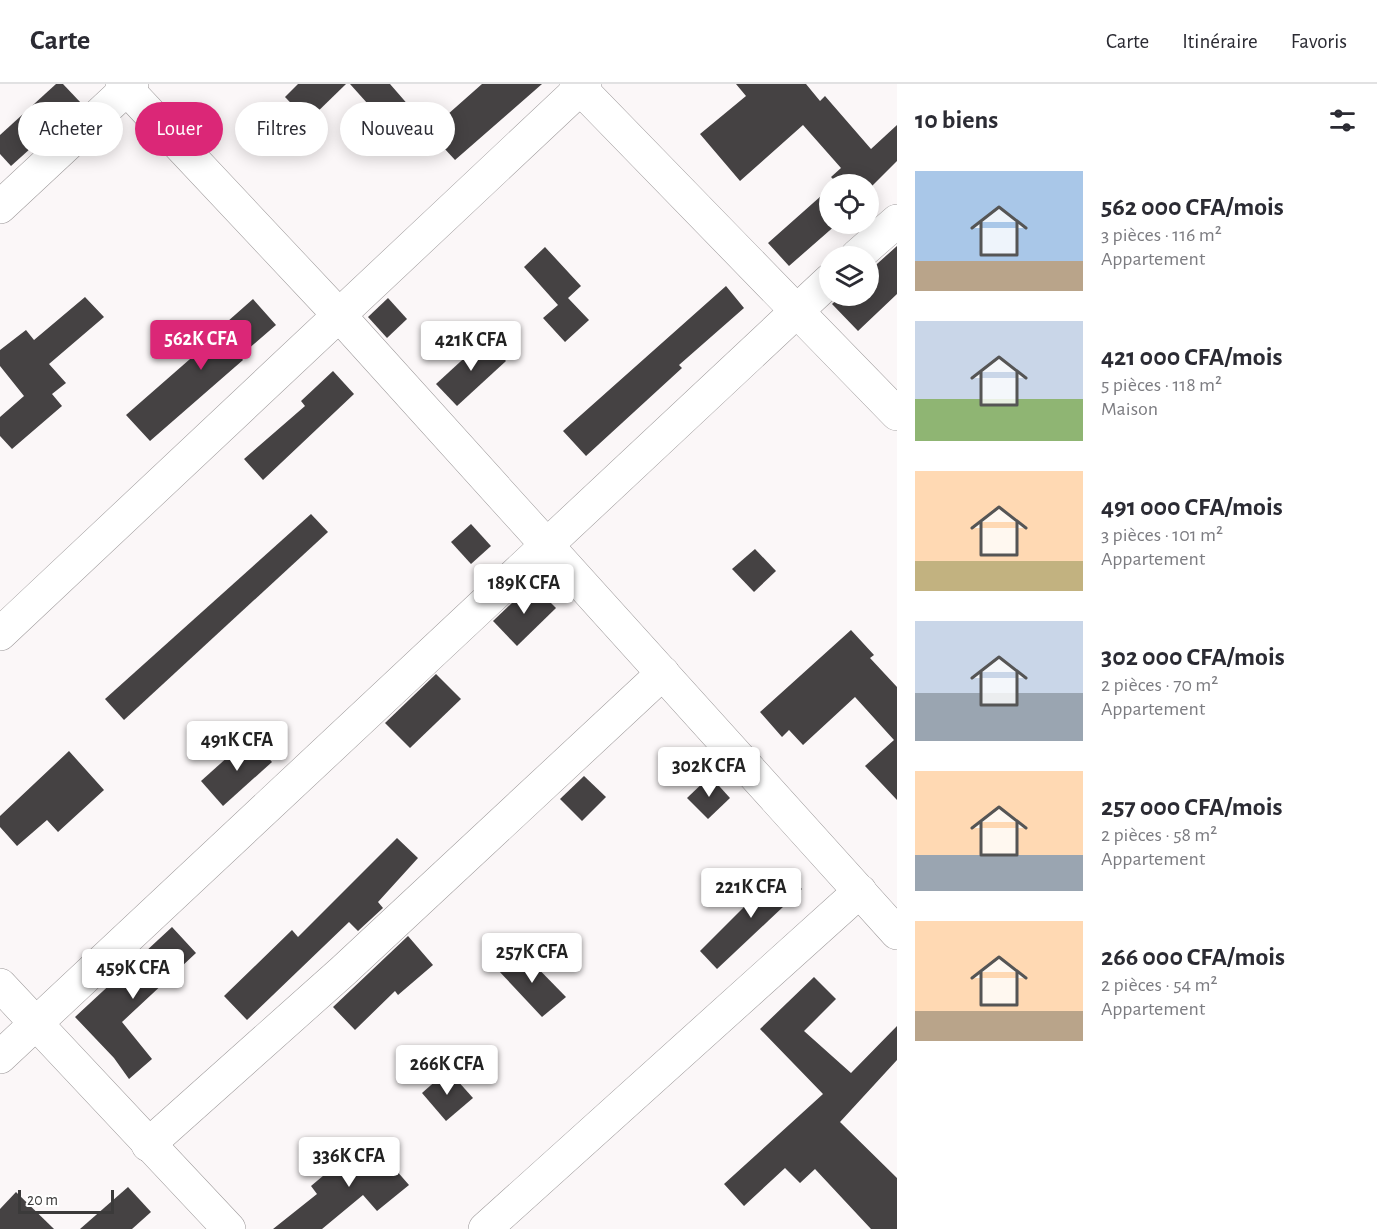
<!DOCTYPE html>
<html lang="fr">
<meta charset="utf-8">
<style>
body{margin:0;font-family:"Alegreya Sans",sans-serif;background:#f2f2f3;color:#2b2b33;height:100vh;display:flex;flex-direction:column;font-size:22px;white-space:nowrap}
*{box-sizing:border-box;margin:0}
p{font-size:20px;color:#7c7c81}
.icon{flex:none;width:33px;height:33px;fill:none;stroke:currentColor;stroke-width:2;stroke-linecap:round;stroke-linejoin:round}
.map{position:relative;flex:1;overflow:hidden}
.details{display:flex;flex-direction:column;background:#fff;width:480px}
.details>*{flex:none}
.banner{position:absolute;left:18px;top:18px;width:570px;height:54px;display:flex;gap:12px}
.fabs{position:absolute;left:819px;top:90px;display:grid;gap:12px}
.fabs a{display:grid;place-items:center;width:60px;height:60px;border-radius:50%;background:#fff;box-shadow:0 3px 15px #0003;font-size:30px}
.scale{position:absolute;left:18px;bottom:15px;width:96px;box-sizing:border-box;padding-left:6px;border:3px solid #3b3a3a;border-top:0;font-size:16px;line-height:21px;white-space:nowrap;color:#3b3a3a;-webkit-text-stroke:4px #fff;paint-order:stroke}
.price{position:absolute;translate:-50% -51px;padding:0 14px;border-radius:6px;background:#fff;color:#222;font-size:20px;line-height:39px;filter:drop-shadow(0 2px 3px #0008)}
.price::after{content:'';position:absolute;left:50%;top:36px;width:18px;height:14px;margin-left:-9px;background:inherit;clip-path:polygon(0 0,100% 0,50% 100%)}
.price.active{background:#db2777;color:#fff}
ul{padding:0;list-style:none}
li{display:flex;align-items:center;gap:18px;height:150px;padding:0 18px}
li span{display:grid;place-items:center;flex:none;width:168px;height:120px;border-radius:0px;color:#555}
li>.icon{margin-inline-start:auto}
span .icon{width:72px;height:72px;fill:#fffc;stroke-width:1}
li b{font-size:26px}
h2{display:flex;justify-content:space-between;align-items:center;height:72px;padding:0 18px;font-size:26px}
.tag{padding:0 21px;border-radius:27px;background:#fff;box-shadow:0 3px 15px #0003;font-size:21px;line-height:54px}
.tag.active{background:#db2777;color:#fff}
header{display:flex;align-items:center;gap:36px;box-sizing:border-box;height:84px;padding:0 30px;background:#fff;border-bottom:2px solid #e1e1e2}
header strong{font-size:28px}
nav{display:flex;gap:33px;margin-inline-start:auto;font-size:21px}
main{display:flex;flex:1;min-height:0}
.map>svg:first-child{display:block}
</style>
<header>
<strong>Carte</strong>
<nav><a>Carte</a><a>Itinéraire</a><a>Favoris</a></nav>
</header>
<main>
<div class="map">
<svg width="897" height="1145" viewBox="0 0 897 1145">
<rect width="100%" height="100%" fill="#fbf7f8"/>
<g fill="#454243">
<path d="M 56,0 L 63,0 L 81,19 L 11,82 L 0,70 L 0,51 Z"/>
<path d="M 298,0 L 346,0 L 308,37 L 285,13 Z"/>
<path d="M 350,0 L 390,0 L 430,46 L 482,0 L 542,0 L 455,76 L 432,51 L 411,68 Z"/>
<path d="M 736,0 L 806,0 L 820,17 L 825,12 L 871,65 L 897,41 L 897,77 L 868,106 L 868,100 L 834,100 L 836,98 L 831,93 L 841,84 L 803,41 L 740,97 L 700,50 L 746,12 Z"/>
<path d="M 830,104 L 830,140 L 837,140 L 789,182 L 768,159 Z"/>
<path d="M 897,162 L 897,210 L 858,247 L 832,220 L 841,212 L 868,212 L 868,188 Z"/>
<path d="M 545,163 L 581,202 L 568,214 L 589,236 L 565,258 L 543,234 L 558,221 L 524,183 Z"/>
<path d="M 726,202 L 744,224 L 679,281 L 682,284 L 586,372 L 563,347 Z"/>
<path d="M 85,213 L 104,233 L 49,280 L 66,299 L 52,310 L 62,322 L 12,365 L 0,352 L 0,333 L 24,312 L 0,282 L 0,266 L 26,246 L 34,256 Z"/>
<path d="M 388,214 L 407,235 L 387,254 L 368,233 Z"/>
<path d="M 253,215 L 276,241 L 240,272 L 243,276 L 150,357 L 126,331 L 230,240 L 227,238 Z"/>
<path d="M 485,255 L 506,277 L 457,322 L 436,300 Z"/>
<path d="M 333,287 L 354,310 L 263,396 L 244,375 L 305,322 L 301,317 Z"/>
<path d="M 311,430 L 328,448 L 124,636 L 105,615 Z"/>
<path d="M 471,440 L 491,462 L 471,480 L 451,458 Z"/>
<path d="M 755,465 L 776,487 L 754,508 L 732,485 Z"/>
<path d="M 532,500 L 556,524 L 517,562 L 493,537 Z"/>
<path d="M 851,546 L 874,571 L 870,574 L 897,603 L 897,716 L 865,682 L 894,656 L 855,613 L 803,661 L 789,646 L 782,653 L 760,628 Z"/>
<path d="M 436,590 L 461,615 L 410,664 L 385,639 Z"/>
<path d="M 250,653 L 272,678 L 223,722 L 201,697 Z"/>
<path d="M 69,667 L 104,706 L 58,748 L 47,736 L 17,762 L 0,743 L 0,732 Z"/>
<path d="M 584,692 L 606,713 L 582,737 L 560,715 Z"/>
<path d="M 710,692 L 730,714 L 708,735 L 687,714 Z"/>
<path d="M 397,754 L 418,774 L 378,818 L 383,824 L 358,847 L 349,838 L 247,936 L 224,912 L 292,846 L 298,853 Z"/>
<path d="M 782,785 L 802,805 L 717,885 L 700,867 Z"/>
<path d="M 172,843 L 196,869 L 122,938 L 152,975 L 129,995 L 114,974 L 75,933 Z"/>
<path d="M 408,852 L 433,881 L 398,911 L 395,907 L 355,946 L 333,923 Z"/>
<path d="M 521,867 L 566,913 L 542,933 L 498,886 Z"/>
<path d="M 814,893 L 836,915 L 804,947 L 851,989 L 897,942 L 897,976 L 840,1038 L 897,1094 L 897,1145 L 871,1145 L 815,1085 L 800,1099 L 785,1084 L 744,1122 L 724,1100 L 823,1010 L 760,945 Z"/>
<path d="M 448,986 L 473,1014 L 446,1037 L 422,1009 Z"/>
<path d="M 368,1054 L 409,1101 L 377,1127 L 363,1111 L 322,1145 L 273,1145 L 317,1110 L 311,1102 Z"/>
<path d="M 128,1103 L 151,1128 L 132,1145 L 80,1145 Z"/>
<path d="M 16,1108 L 54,1145 L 0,1145 L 0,1125 Z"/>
</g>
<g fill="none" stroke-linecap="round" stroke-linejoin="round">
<defs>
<g id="minor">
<path d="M 122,0 L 338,230 L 897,849"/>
<path d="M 576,0 L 897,330"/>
<path d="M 0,123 L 132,0"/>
<path d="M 857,172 L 897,137"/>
<path d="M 0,550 L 585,0"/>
<path d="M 0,901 L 229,1145"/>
<path d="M 0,973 L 830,196"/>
<path d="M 148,1061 L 343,887 L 663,589"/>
<path d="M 485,1145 L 860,807"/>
</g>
</defs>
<use href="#minor" stroke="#9e9a9b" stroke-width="34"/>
<use href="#minor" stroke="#fff" stroke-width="33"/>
</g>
</svg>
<div class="fabs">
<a><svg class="icon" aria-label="locate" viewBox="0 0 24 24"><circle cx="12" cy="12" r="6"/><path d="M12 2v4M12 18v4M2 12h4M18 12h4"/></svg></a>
<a><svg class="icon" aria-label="layers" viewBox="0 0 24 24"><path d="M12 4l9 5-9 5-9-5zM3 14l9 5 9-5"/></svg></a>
</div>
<div class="scale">20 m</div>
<b class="price active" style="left:201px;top:287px">562K CFA</b>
<b class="price" style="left:471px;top:288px">421K CFA</b>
<b class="price" style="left:524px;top:531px">189K CFA</b>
<b class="price" style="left:237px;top:688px">491K CFA</b>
<b class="price" style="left:709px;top:714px">302K CFA</b>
<b class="price" style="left:751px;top:835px">221K CFA</b>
<b class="price" style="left:532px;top:900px">257K CFA</b>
<b class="price" style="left:133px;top:916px">459K CFA</b>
<b class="price" style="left:447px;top:1012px">266K CFA</b>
<b class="price" style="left:349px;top:1104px">336K CFA</b>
<div class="banner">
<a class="tag">Acheter</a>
<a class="tag active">Louer</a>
<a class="tag">Filtres</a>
<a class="tag">Nouveau</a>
</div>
</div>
<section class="details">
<h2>10 biens<svg class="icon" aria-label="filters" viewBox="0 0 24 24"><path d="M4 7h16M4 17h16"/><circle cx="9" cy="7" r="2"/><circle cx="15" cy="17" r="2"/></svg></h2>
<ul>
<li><span style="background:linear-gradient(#a9c7e8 75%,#b9a48a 0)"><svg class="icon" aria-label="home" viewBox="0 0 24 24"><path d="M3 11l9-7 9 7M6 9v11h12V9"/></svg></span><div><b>562 000 CFA/mois</b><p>3 pièces · 116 m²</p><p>Appartement</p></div></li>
<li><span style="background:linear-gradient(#c9d6e8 65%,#8fb573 0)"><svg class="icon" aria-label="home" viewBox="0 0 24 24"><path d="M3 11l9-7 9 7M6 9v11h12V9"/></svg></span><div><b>421 000 CFA/mois</b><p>5 pièces · 118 m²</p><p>Maison</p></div></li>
<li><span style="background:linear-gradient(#ffd9b3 75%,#c2b280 0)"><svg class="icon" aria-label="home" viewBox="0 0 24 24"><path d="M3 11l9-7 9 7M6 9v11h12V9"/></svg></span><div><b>491 000 CFA/mois</b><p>3 pièces · 101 m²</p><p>Appartement</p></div></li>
<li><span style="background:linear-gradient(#c9d6e8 60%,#9aa5b1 0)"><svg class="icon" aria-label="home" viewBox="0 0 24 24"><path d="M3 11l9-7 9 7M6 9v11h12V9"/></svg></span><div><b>302 000 CFA/mois</b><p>2 pièces · 70 m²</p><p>Appartement</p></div></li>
<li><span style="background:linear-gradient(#ffd9b3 70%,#9aa5b1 0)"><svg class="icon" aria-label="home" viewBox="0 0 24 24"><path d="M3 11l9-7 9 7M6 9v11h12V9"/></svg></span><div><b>257 000 CFA/mois</b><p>2 pièces · 58 m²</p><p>Appartement</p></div></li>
<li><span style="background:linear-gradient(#ffd9b3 75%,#b9a48a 0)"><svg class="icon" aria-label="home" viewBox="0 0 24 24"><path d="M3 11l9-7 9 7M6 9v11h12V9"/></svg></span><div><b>266 000 CFA/mois</b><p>2 pièces · 54 m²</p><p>Appartement</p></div></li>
</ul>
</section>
</main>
